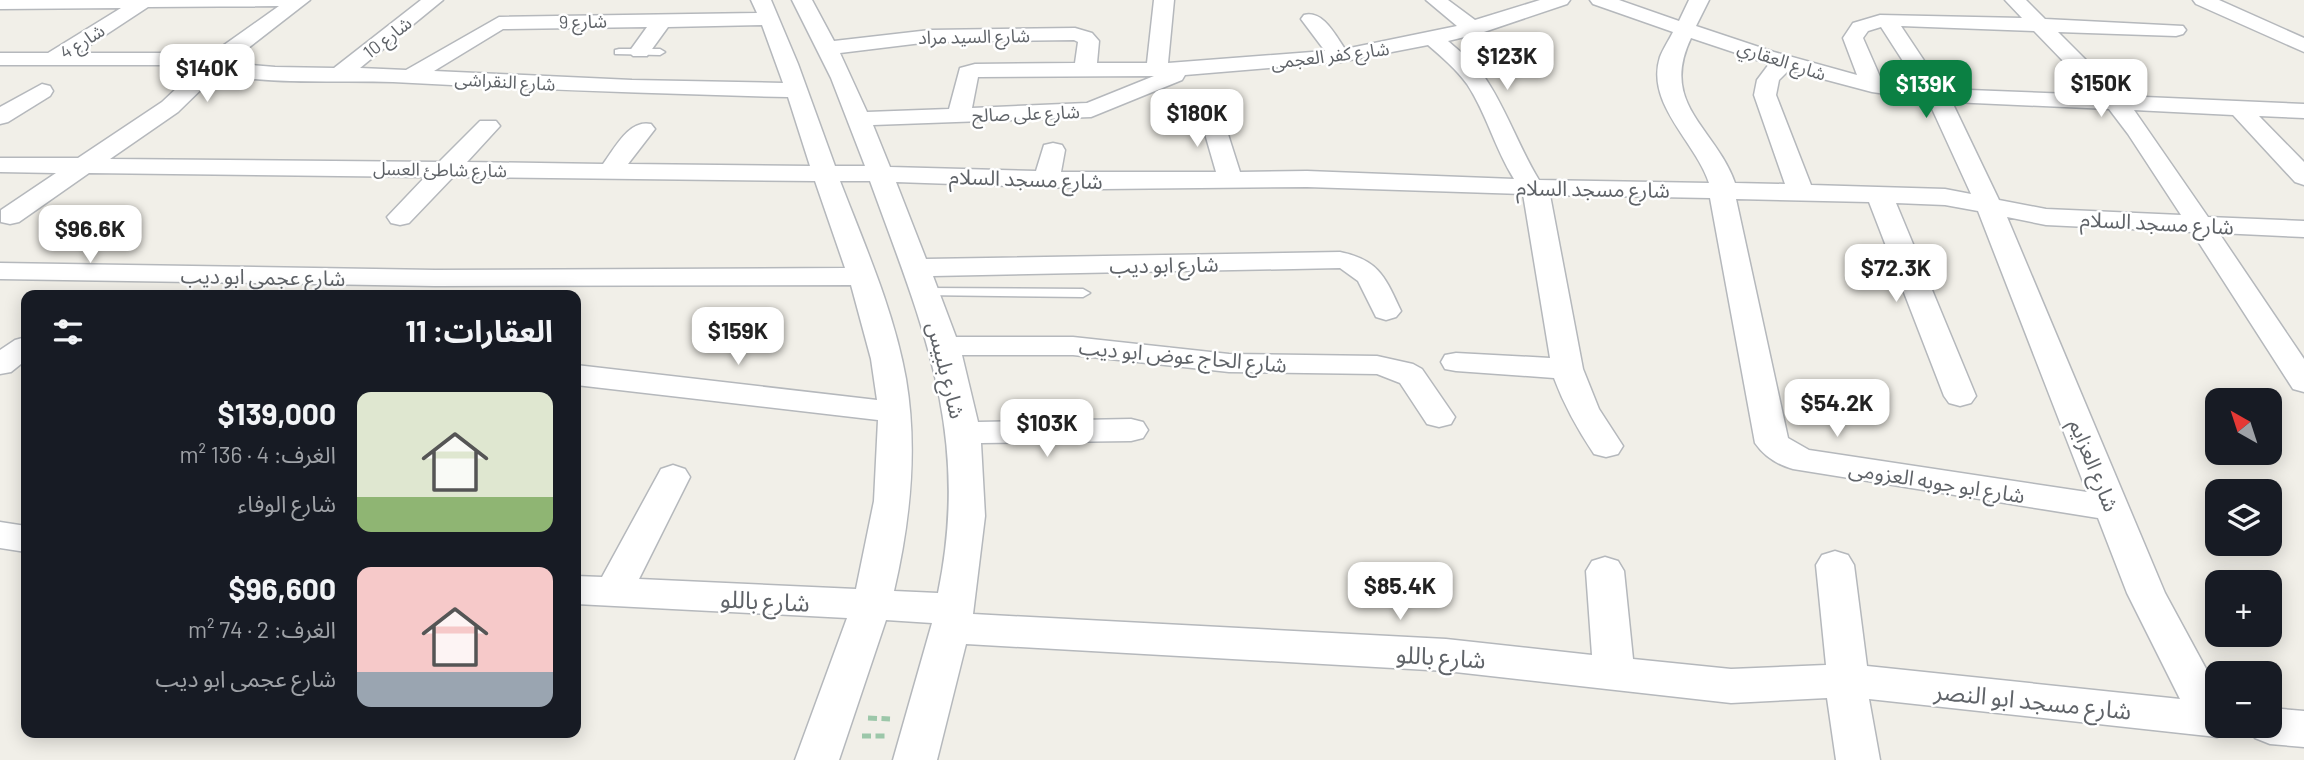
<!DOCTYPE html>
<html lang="ar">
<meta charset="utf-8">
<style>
body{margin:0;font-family:Barlow,"Noto Sans Arabic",sans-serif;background:#20242c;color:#f1f3f6;direction:rtl;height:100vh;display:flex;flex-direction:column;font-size:26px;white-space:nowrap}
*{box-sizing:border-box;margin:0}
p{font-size:23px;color:#9ea1a6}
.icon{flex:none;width:38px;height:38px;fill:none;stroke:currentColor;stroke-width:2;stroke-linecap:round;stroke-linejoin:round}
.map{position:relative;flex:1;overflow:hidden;direction:ltr}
.side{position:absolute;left:21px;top:290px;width:560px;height:448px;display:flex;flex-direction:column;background:#171b24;border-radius:14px;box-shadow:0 4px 18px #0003;direction:rtl}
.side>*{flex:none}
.needle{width:46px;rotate:321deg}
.tools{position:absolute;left:2205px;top:388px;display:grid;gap:14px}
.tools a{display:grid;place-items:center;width:77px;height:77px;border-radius:14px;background:#171b24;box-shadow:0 4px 18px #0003;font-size:35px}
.price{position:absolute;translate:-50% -60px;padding:0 16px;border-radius:14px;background:#fff;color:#222;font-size:23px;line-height:46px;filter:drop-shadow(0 2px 4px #0008)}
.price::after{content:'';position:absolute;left:50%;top:42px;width:21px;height:16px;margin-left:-10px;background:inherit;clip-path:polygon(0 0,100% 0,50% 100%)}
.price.on{background:#0b8043;color:#fff}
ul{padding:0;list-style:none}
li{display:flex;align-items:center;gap:21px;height:175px;padding:0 28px}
li span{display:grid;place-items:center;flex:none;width:196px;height:140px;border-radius:14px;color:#555}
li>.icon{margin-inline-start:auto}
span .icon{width:84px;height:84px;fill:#fffc;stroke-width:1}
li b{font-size:30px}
h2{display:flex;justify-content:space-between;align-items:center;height:84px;padding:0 28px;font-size:30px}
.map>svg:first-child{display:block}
</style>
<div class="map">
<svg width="2304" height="760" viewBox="0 0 2304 760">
<rect width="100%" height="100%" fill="#f1efe8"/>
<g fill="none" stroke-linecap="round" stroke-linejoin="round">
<defs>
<g id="service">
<path d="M 619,49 L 660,49 L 665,52 L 660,55 L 615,54 L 615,50 Z"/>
<path d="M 926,288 L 1083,289 L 1090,293 L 1083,297 L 921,295 L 919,292 L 921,289 Z"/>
</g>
<g id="minor">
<path d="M 0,0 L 310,0 L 229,63 L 275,67 L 334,68 L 421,0 L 443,0 L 360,68 L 406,70 L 499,17 L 757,13 L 751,0 L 771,0 L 798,64 L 835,166 L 865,166 L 831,78 L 792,0 L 812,0 L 834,41 L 930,30 L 1075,28 L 1092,33 L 1099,41 L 1097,63 L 1147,63 L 1154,0 L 1174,0 L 1168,63 L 1325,51 L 1301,19 L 1304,15 C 1323,10 1335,35 1345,49 L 1457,26 L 1426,0 L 1448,0 L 1475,20 L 1540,0 L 1570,0 L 1567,4 L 1481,33 L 1448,41 C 1463,54 1479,67 1489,84 C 1508,114 1520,149 1539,180 L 1709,183 C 1696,142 1645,104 1660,57 C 1663,49 1669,40 1673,32 L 1593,4 L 1590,0 L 1619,0 L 1679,21 L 1689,0 L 1709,0 L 1696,26 L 1774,52 L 1857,75 L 1843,38 L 1853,23 L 1880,15 L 2022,18 L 2005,0 L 2026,0 L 2045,19 L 2183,26 L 2186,30 L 2183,34 L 2176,36 L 2058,32 L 2122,96 L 2304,104 L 2304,118 L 2259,116 L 2304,162 L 2304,185 L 2295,182 L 2233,115 L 2134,110 L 2208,217 L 2304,221 L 2304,237 L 2219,233 L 2304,359 L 2304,392 L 2293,389 L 2192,232 L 2046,225 L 2007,217 L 2165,593 L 2217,689 L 2217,726 L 2235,726 L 2232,732 L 2217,737 L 1869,699 L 1880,760 L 1836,760 L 1827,698 L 1731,703 L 1446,671 L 966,644 L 937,760 L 893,760 L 932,623 L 886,620 L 839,760 L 795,760 L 847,618 L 576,604 L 576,576 L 602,577 L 661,469 L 673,465 L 685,469 L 690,477 L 639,579 L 856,589 L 874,501 L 878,420 L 576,385 L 576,365 L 877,400 L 871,359 L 851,285 L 435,286 L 0,279 L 0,263 L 435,270 L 845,268 L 815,181 L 453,177 L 409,223 L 400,225 L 391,223 L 387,217 L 425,177 L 89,173 L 19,222 L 10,224 L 1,222 L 1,210 L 56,173 L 0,172 L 0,158 L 78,158 L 162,102 L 196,70 L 173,65 L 0,65 L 0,53 L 48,53 L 121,8 L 0,9 ZM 279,6 L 224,45 L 208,59 L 173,53 L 78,53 L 148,7 ZM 762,25 L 783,83 L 632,80 L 434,71 L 503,29 L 647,27 L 629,52 L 633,56 L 647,56 L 668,27 ZM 1901,26 L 2034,31 L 2096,95 L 1943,89 ZM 1881,27 L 1919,86 L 1881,79 L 1863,38 L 1868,31 ZM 1691,38 L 1769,64 L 1757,80 L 1754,95 L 1785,184 L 1735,183 C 1715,127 1659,105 1691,38 ZM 1074,40 L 1078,42 L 1075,63 L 975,64 L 960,68 L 949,109 L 867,112 L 840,53 L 930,42 ZM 1428,45 C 1442,57 1456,69 1467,84 C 1486,112 1495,149 1514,179 L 1307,171 L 1240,172 L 1219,106 L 1216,101 L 1200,101 L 1197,106 L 1216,172 L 1061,172 L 1065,150 L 1062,145 L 1053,143 L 1044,145 L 1036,171 L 890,167 L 873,125 L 1091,117 L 1182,80 L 1185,75 L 1340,62 ZM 1789,70 L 1872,92 L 1928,100 L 1971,194 L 1945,189 L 1811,185 L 1776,95 L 1779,80 ZM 217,74 C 275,85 335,80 393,82 C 525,89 656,94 788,97 L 810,166 L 628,164 L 655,129 L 651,124 C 629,119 615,148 603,164 L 467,162 L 500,126 L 496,121 L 480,121 L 439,162 L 110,159 L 178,112 ZM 978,77 L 1154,76 L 1087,103 L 972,108 ZM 1952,102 L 2109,109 L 2128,134 L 2181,215 L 2046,209 L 1999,200 ZM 840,181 L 870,181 C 923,327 971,434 938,593 L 894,591 C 910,522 918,450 906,379 C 894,311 865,246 840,181 ZM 896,182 L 1102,189 L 1307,187 L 1523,194 L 1550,358 L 1456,353 L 1445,355 L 1441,362 L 1445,369 L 1456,371 L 1554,378 C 1564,405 1578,430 1594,454 L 1606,457 L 1618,454 L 1623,446 L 1599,409 L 1583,369 L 1550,195 L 1710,198 L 1755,443 C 1764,456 1778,465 1793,469 L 2098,518 L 2127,593 L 2180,699 L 1867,666 L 1854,565 L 1848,555 L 1835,551 L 1822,555 L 1816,565 L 1826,665 L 1731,669 L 1633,659 L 1624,571 L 1618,561 L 1605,557 L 1592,561 L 1586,571 L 1592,655 L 1446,639 L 973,614 L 985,516 L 981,443 L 1131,441 L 1143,438 L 1148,430 L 1143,422 L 1131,419 L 978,422 L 962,355 L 1073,355 L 1229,372 L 1377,374 L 1400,383 L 1427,424 L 1439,427 L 1451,424 L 1455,417 L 1422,369 L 1413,364 L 1377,356 L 1229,354 L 1073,337 L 956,337 L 933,276 L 1340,268 L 1358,281 L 1376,317 L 1386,320 L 1396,317 L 1401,311 C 1385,277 1379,260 1340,252 L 926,259 ZM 1736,199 L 1869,202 L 1944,396 L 1949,403 L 1960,406 L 1971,403 L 1976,396 L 1896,203 L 1945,205 L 1978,211 L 2087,492 L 1809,450 L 1788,438 Z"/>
<path d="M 2193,0 L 2219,0 L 2304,38 L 2304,52 L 2196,4 Z"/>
<path d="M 42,84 L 50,86 L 53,91 L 50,96 L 8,122 L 0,124 L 0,107 Z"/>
<path d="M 26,337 L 26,360 L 11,372 L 0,374 L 0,350 L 15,340 Z"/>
<path d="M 0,522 L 26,526 L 26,552 L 0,548 Z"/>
<path d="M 2270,708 L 2304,711 L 2304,747 L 2270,744 L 2255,738 L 2249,726 L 2270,726 Z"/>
</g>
</defs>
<use href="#service" stroke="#b5b8bc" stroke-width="3"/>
<use href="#minor" stroke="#b5b8bc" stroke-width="3"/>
<g stroke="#9cc7a9" stroke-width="5" stroke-dasharray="9 4.5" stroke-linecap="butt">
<path d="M 868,718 L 890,719"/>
<path d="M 862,736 L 888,736"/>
</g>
<use href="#service" fill="#fff" fill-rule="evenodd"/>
<use href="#minor" fill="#fff" fill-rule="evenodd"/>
</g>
<g text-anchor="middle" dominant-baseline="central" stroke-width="5" stroke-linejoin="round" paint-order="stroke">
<g font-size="18" fill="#5f6368" stroke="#fff">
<text transform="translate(583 21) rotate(-1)">شارع 9</text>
<text transform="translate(974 36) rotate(-1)">شارع السيد مراد</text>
<text transform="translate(387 37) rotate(-38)">شارع 10</text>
<text transform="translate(82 41) rotate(-32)">شارع 4</text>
<text transform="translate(1330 55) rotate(-7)">شارع كفر العجمى</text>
<text transform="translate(1782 60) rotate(18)">شارع العقاري</text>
<text transform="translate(505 81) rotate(3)">شارع النقراشى</text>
<text transform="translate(1026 113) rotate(-2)">شارع على صالح</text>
<text transform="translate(440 169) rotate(1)">شارع شاطئ العسل</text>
</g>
<g font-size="21" fill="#5f6368" stroke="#fff">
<text transform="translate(1026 178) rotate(2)">شارع مسجد السلام</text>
<text transform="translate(1593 188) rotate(1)">شارع مسجد السلام</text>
<text transform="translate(2157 222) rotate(3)">شارع مسجد السلام</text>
<text transform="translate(1164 264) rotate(-1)">شارع ابو ديب</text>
<text transform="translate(263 276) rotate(1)">شارع عجمى ابو ديب</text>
<text transform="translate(1183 355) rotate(5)">شارع الحاج عوض ابو ديب</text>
<text transform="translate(947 370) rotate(76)">شارع بلبيس</text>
<text transform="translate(2095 465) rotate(68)">شارع العزايم</text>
<text transform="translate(1937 481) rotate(9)">شارع ابو جوبه العزومى</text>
</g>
<g font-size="24" fill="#5f6368" stroke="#fff">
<text transform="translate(765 600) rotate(3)">شارع باللو</text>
<text transform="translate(1441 656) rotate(4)">شارع باللو</text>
<text transform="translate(2033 700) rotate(6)">شارع مسجد ابو النصر</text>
</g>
</g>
</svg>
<div class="tools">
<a><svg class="needle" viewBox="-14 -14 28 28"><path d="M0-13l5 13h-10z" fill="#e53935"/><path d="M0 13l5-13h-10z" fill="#9ea1a6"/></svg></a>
<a><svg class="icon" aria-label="layers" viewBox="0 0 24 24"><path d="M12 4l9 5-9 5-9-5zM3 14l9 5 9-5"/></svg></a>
<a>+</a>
<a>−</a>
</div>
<b class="price" style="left:1507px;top:92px">$123K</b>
<b class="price" style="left:207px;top:104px">$140K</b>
<b class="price" style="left:2101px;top:119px">$150K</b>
<b class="price on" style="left:1926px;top:120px">$139K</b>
<b class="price" style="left:1197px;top:149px">$180K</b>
<b class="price" style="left:90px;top:265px">$96.6K</b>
<b class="price" style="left:1896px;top:304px">$72.3K</b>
<b class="price" style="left:738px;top:367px">$159K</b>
<b class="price" style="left:1837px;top:439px">$54.2K</b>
<b class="price" style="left:1047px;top:459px">$103K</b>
<b class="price" style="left:1400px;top:622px">$85.4K</b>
<section class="side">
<h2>العقارات: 11<svg class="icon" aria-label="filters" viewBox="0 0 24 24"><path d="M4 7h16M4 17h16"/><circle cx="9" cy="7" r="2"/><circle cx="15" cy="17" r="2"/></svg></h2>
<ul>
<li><span style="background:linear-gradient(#dfe7d0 75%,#8fb573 0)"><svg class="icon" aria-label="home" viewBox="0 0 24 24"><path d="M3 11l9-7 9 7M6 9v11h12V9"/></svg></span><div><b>$139,000</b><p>الغرف: 4 · 136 m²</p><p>شارع الوفاء</p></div></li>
<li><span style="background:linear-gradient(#f6c9c9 75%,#9aa5b1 0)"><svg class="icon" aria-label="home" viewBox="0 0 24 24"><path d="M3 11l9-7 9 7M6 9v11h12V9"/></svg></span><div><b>$96,600</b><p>الغرف: 2 · 74 m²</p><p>شارع عجمى ابو ديب</p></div></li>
</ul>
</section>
</div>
